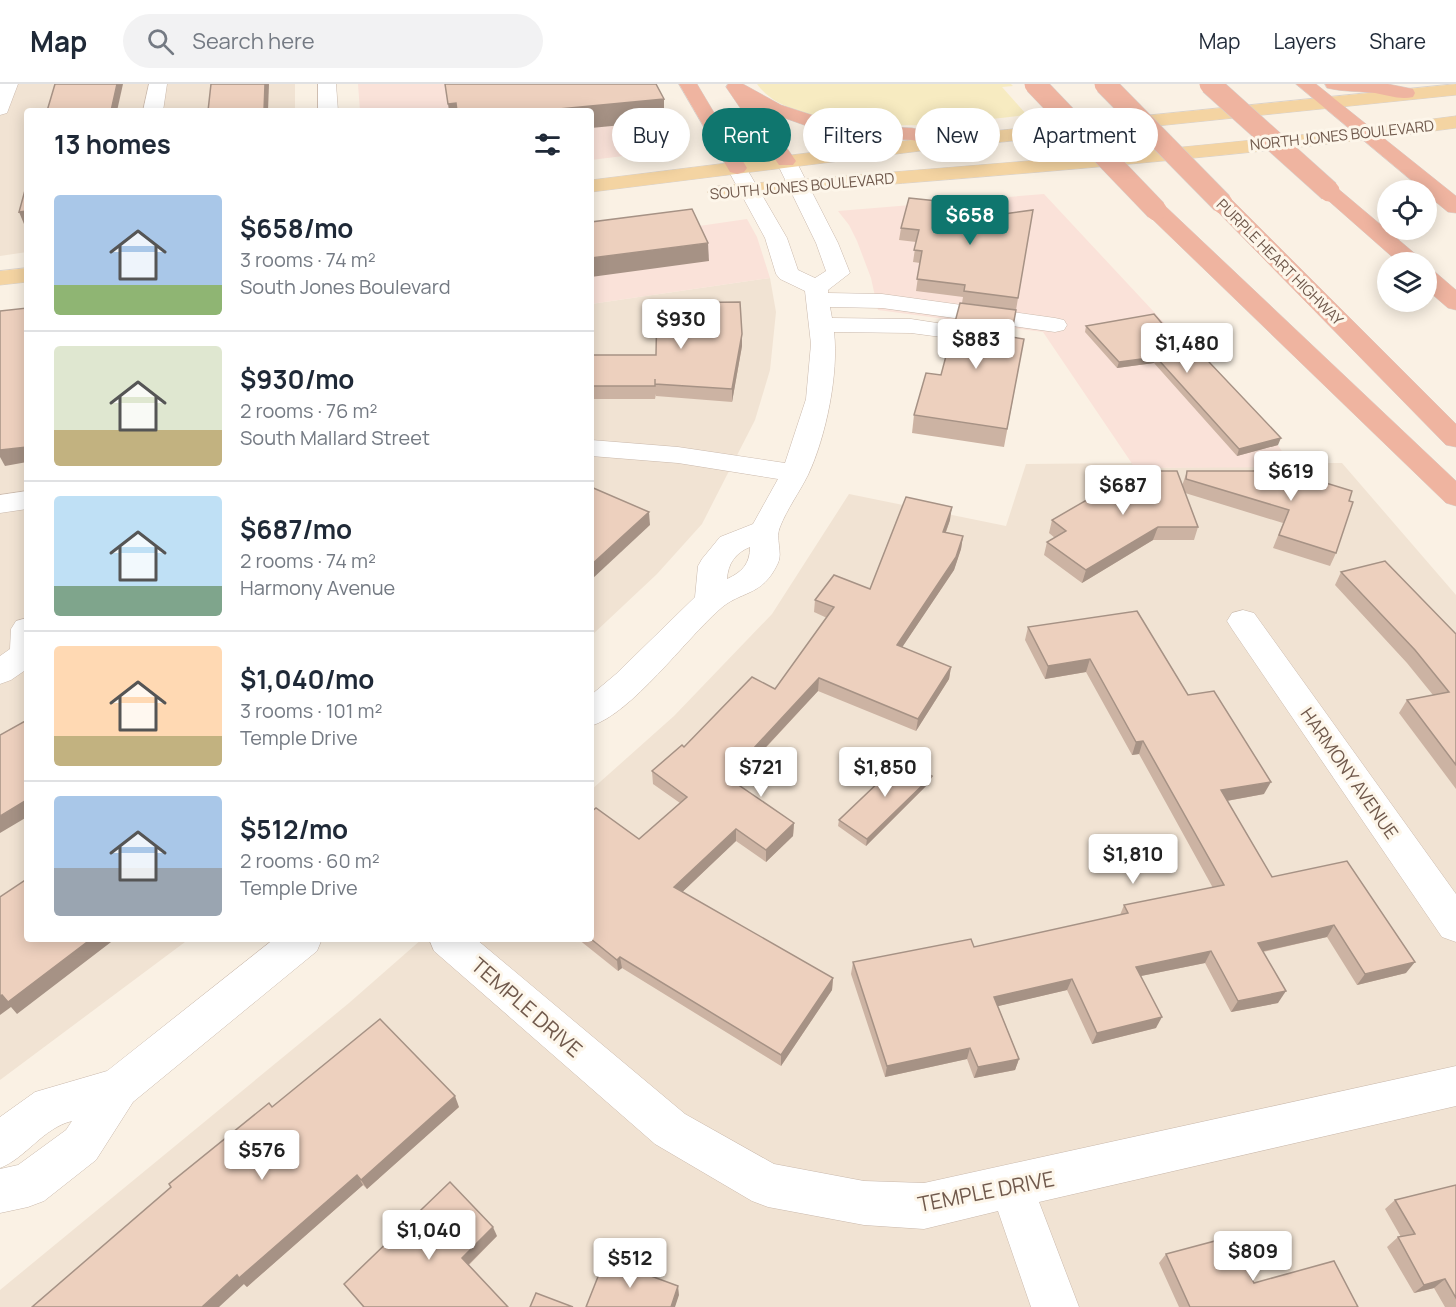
<!DOCTYPE html>
<meta charset="utf-8">
<style>
body{margin:0;font-family:Manrope,sans-serif;background:#f2f2f3;color:#1f2937;height:100vh;display:flex;flex-direction:column;font-size:22px;white-space:nowrap}
*{box-sizing:border-box;margin:0}
p{font-size:20px;color:#747a83}
.icon{flex:none;width:33px;height:33px;fill:none;stroke:currentColor;stroke-width:2;stroke-linecap:round;stroke-linejoin:round}
.map{position:relative;flex:1;overflow:hidden}
.panel{position:absolute;left:24px;top:24px;width:570px;height:834px;display:flex;flex-direction:column;background:#fff;border-radius:6px;box-shadow:0 3px 15px #0003}
.panel>*{flex:none}
.banner{position:absolute;left:612px;top:24px;width:570px;height:54px;display:flex;gap:12px}
.controls{position:absolute;left:1377px;top:96px;display:grid;gap:12px}
.controls a{display:grid;place-items:center;width:60px;height:60px;border-radius:50%;background:#fff;box-shadow:0 3px 15px #0003;font-size:30px}
.price{position:absolute;translate:-50% -51px;padding:0 14px;border-radius:6px;background:#fff;color:#222;font-size:20px;line-height:39px;filter:drop-shadow(0 2px 3px #0008)}
.price::after{content:'';position:absolute;left:50%;top:36px;width:18px;height:14px;margin-left:-9px;background:inherit;clip-path:polygon(0 0,100% 0,50% 100%)}
.price.on{background:#0f766e;color:#fff}
ul{padding:0;list-style:none}
li{display:flex;align-items:center;gap:18px;height:150px;padding:0 30px}
li+li{border-top:2px solid #e0e1e3}
li span{display:grid;place-items:center;flex:none;width:168px;height:120px;border-radius:6px;color:#555}
li>.icon{margin-inline-start:auto}
span .icon{width:72px;height:72px;fill:#fffc;stroke-width:1}
li b{font-size:26px}
h2{display:flex;justify-content:space-between;align-items:center;height:72px;padding:0 30px;font-size:26px}
.tag{padding:0 21px;border-radius:27px;background:#fff;box-shadow:0 3px 15px #0003;font-size:21px;line-height:54px}
.tag.on{background:#0f766e;color:#fff}
header{display:flex;align-items:center;gap:36px;box-sizing:border-box;height:84px;padding:0 30px;background:#fff;border-bottom:2px solid #e0e1e3}
header strong{font-size:28px}
nav{display:flex;gap:33px;margin-inline-start:auto;font-size:21px}
.search{width:420px;height:54px;background:#f2f2f3;display:flex;align-items:center;gap:15px;box-sizing:border-box;padding:0 21px;border-radius:33px;color:#747a83;font-size:22px}
.map>svg:first-child{display:block}
</style>
<header>
<strong>Map</strong>
<div class="search"><svg class="icon" aria-label="search" viewBox="0 0 24 24"><circle cx="10" cy="10" r="6"/><path d="M15 15l6 6"/></svg>Search here</div>
<nav><a>Map</a><a>Layers</a><a>Share</a></nav>
</header>
<div class="map">
<svg width="1456" height="1223" viewBox="0 0 1456 1223">
<rect width="100%" height="100%" fill="#faf1e4"/>
<g fill="#f1e3d3">
<path d="M 0,0 L 295,0 L 295,27 L 27,27 L 27,168 L 0,172 Z"/>
<path d="M 770,194 L 776,228 L 770,286 L 755,336 L 702,440 L 657,490 L 591,552 L 591,220 Z"/>
<path d="M 27,303 L 27,855 L 189,855 L 0,996 L 0,307 Z"/>
<path d="M 1132,379 L 1135,384 L 1292,382 L 1289,379 L 1342,379 L 1456,511 L 1456,1223 L 0,1223 L 0,1206 L 349,919 L 422,855 L 591,855 L 591,706 L 674,632 L 772,530 L 849,410 L 1006,442 L 1026,380 Z"/>
</g>
<g fill="#fae2d9">
<path d="M 358,0 L 644,0 L 680,65 L 591,76 L 591,27 L 360,27 Z"/>
<path d="M 1044,110 L 1278,361 L 1292,383 L 1135,384 L 1043,248 L 878,226 L 871,194 L 857,157 L 849,141 L 838,127 Z"/>
<path d="M 747,135 L 757,153 L 770,194 L 591,220 L 591,140 L 658,148 Z"/>
</g>
<path fill="#f7ebc1" d="M 757,0 L 1011,0 L 1013,2 L 1002,3 L 1027,31 C 979,36 931,43 883,41 C 868,41 846,27 835,38 C 808,30 774,24 757,0 Z"/>
<g fill="none" stroke-linecap="round" stroke-linejoin="round">
<defs>
<g id="minor">
<path d="M 0,0 L 18,0 L 7,29 L 0,31 Z"/>
<path d="M 149,0 L 167,0 L 163,27 L 143,27 Z"/>
<path d="M 318,0 L 336,0 L 338,27 L 318,27 Z"/>
<path d="M 786,71 L 793,73 L 796,77 L 838,159 L 850,189 L 828,206 L 828,209 L 882,210 L 1055,234 L 1064,236 L 1067,241 L 1064,246 L 1055,248 L 882,224 L 830,223 L 832,234 L 911,235 L 950,241 L 953,246 L 950,251 L 941,253 L 911,249 L 834,248 C 839,289 826,353 808,391 C 799,409 787,425 780,443 C 775,454 783,469 778,479 C 762,514 740,506 719,526 C 685,556 632,629 591,642 L 591,611 L 616,590 L 695,513 L 698,482 L 702,475 L 720,453 L 753,440 L 778,395 L 678,379 L 591,372 L 591,356 L 678,363 L 785,379 L 806,315 L 811,260 L 805,207 L 780,195 L 776,190 L 765,154 L 727,84 L 730,80 L 737,78 L 744,80 L 787,154 L 798,186 L 815,194 L 826,187 L 816,159 L 776,77 L 779,73 ZM 750,463 C 750,480 742,488 727,495 C 728,480 735,469 750,463 Z"/>
<path d="M 27,407 L 27,425 L 0,429 L 0,411 Z"/>
<path d="M 1243,526 L 1254,529 L 1456,810 L 1456,858 L 1442,853 L 1232,545 L 1227,537 L 1232,529 Z"/>
<path d="M 27,534 L 27,585 L 11,596 L 0,600 L 0,572 L 10,565 L 11,545 L 16,537 Z"/>
<path d="M 274,855 L 322,855 L 317,867 L 133,1018 L 96,1076 L 44,1117 L 28,1123 L 0,1129 L 0,1085 L 18,1081 L 66,1046 L 72,1037 C 43,1044 26,1074 0,1084 L 0,1033 L 35,1008 L 107,987 Z"/>
<path d="M 429,855 L 476,855 L 685,1030 L 774,1080 L 864,1097 L 924,1099 L 1456,982 L 1456,1022 L 1039,1118 L 1079,1223 L 1031,1223 L 998,1127 L 924,1145 L 864,1141 L 768,1123 L 752,1117 L 655,1060 L 434,867 Z"/>
</g>
<g id="major">
<path d="M 1456,0 L 1456,11 L 944,64 L 591,108 L 591,96 L 944,52 Z"/>
<path d="M 1456,32 L 1456,44 C 1211,77 964,94 718,114 L 711,112 L 707,108 L 711,104 L 718,102 C 964,82 1211,65 1456,32 Z"/>
<path d="M 27,184 L 27,198 L 0,201 L 0,187 Z"/>
</g>
<g id="highway">
<path d="M 679,0 L 697,0 L 747,84 L 744,88 L 737,90 L 730,88 Z"/>
<path d="M 728,0 L 743,0 L 781,21 L 818,33 L 864,42 L 912,44 L 951,54 L 954,58 L 951,62 L 944,64 L 912,56 L 864,54 L 807,42 L 759,25 L 796,77 L 793,81 L 779,81 L 726,3 Z"/>
<path d="M 1296,0 L 1316,0 L 1456,112 L 1456,129 L 1448,128 L 1426,110 L 1426,106 L 1423,106 Z"/>
<path d="M 1325,0 L 1388,0 L 1413,5 L 1415,9 L 1413,13 C 1400,16 1387,11 1375,9 C 1359,7 1343,8 1327,4 Z"/>
<path d="M 1329,101 L 1336,103 L 1419,173 L 1422,178 L 1398,178 L 1322,111 L 1318,107 L 1322,103 Z"/>
<path d="M 1222,113 L 1230,114 L 1456,340 L 1456,363 L 1446,361 L 1214,124 L 1211,119 L 1214,114 Z"/>
<path d="M 1156,120 L 1164,121 L 1456,397 L 1456,422 L 1446,419 L 1148,131 L 1145,126 L 1148,121 Z"/>
<path d="M 1426,185 L 1434,187 L 1456,206 L 1456,226 L 1448,224 L 1426,205 Z"/>
</g>
</defs>
<use href="#minor" stroke="#cab9ac" stroke-width="1"/>
<use href="#major" stroke="#d7d1cd" stroke-width="1"/>
<use href="#highway" stroke="#d7d1cd" stroke-width="1"/>
<use href="#minor" fill="#fff" fill-rule="evenodd"/>
<use href="#major" fill="#f4d4a2" fill-rule="evenodd"/>
<use href="#highway" fill="#efb4a0" fill-rule="evenodd"/>
<defs>
<g id="highway-bridge">
<path d="M 1035,0 L 1156,126"/>
<path d="M 1105,0 L 1222,119"/>
<path d="M 1210,0 L 1329,107"/>
</g>
</defs>
<use href="#highway-bridge" stroke="#d7d1cd" stroke-width="22" stroke-linecap="butt"/>
<use href="#highway-bridge" stroke="#efb4a0" stroke-width="21"/>
</g>
<g fill="#ccb3a3">
<path d="M 985,122 L 983,133 L 1033,126 L 1016,226 L 962,219 L 963,213 L 916,207 L 920,179 L 913,178 L 916,158 L 899,156 L 901,144 Z"/>
<path d="M 1154,230 L 1278,361 L 1237,372 L 1154,279 L 1117,284 L 1085,248 L 1086,242 Z"/>
<path d="M 1011,253 L 1024,255 L 1004,363 L 912,349 L 914,331 L 941,291 Z"/>
<path d="M 742,262 L 732,318 L 656,312 L 656,310 L 655,315 L 591,315 L 591,271 L 656,271 Z"/>
<path d="M 1187,387 L 1349,417 L 1336,469 L 1330,482 L 1273,464 L 1283,439 L 1185,409 L 1198,443 L 1194,456 L 1153,456 L 1082,499 L 1044,471 L 1047,458 L 1055,454 L 1049,449 L 1052,436 L 1182,402 Z"/>
<path d="M 950,436 L 946,448 L 963,452 L 961,465 L 954,486 L 902,563 L 951,583 L 949,595 L 916,647 L 818,607 L 734,698 L 794,739 L 793,752 L 766,778 L 736,757 L 682,808 L 833,894 L 832,906 L 781,982 L 622,884 L 618,887 L 578,855 L 591,855 L 639,755 L 680,719 L 653,700 L 652,687 L 684,663 L 775,605 L 827,534 L 814,528 L 815,516 L 870,505 Z"/>
<path d="M 1341,488 L 1456,550 L 1456,705 L 1399,629 L 1407,616 L 1433,611 L 1407,579 L 1335,501 Z"/>
<path d="M 1028,543 L 1188,611 L 1264,710 L 1227,717 L 1272,793 L 1406,889 L 1357,901 L 1327,853 L 1263,868 L 1278,919 L 1231,928 L 1205,879 L 1141,892 L 1156,944 L 1092,960 L 1067,906 L 998,922 L 1019,975 L 1015,986 L 974,994 L 967,975 L 885,993 L 851,890 L 853,878 L 974,863 L 1120,831 L 1124,821 L 1213,804 L 1139,670 L 1132,671 L 1086,588 L 1045,595 L 1025,556 Z"/>
<path d="M 930,698 L 866,762 L 838,742 L 839,736 Z"/>
<path d="M 272,1023 L 459,1023 L 367,1105 L 363,1101 L 247,1203 L 244,1200 Z"/>
<path d="M 1456,1101 L 1456,1223 L 1445,1223 L 1434,1204 L 1414,1209 L 1387,1163 L 1398,1153 L 1401,1153 L 1385,1125 L 1395,1116 Z"/>
<path d="M 497,1152 L 469,1181 L 508,1223 L 363,1223 L 344,1200 Z"/>
<path d="M 1166,1170 L 1254,1199 L 1358,1223 L 1179,1223 L 1159,1179 Z"/>
</g>
<g fill="#a69285">
<path d="M 117,0 L 123,0 L 117,27 L 111,27 Z"/>
<path d="M 265,0 L 269,0 L 268,27 L 264,27 Z"/>
<path d="M 664,15 L 664,37 L 591,44 L 591,27 L 538,27 Z"/>
<path d="M 456,19 L 457,27 L 449,27 L 448,20 Z"/>
<path d="M 27,127 L 27,139 L 24,140 L 19,128 Z"/>
<path d="M 708,159 L 709,177 L 591,193 L 591,174 Z"/>
<path d="M 742,250 L 742,262 L 732,318 L 732,305 Z"/>
<path d="M 1156,273 L 1154,279 L 1117,284 L 1119,278 Z"/>
<path d="M 1281,354 L 1278,361 L 1237,372 L 1239,365 Z"/>
<path d="M 27,363 L 27,378 L 5,382 L 0,373 L 0,366 Z"/>
<path d="M 952,423 L 950,436 L 941,461 L 943,448 Z"/>
<path d="M 649,428 L 650,441 L 591,496 L 591,481 Z"/>
<path d="M 1158,443 L 1153,456 L 1082,499 L 1086,486 Z"/>
<path d="M 963,452 L 961,465 L 954,486 L 895,574 L 897,561 Z"/>
<path d="M 1090,575 L 1086,588 L 1045,595 L 1048,582 Z"/>
<path d="M 951,583 L 949,595 L 916,647 L 918,635 Z"/>
<path d="M 819,594 L 818,607 L 727,705 L 727,693 Z"/>
<path d="M 1143,657 L 1139,670 L 1132,671 L 1136,658 Z"/>
<path d="M 932,692 L 930,698 L 866,762 L 867,755 Z"/>
<path d="M 1271,698 L 1264,710 L 1215,719 L 1221,706 Z"/>
<path d="M 25,717 L 27,719 L 27,733 L 0,749 L 0,732 Z"/>
<path d="M 794,739 L 793,752 L 766,778 L 766,766 Z"/>
<path d="M 736,745 L 736,757 L 675,815 L 674,803 Z"/>
<path d="M 1334,841 L 1327,853 L 1251,870 L 1258,859 Z"/>
<path d="M 91,855 L 115,855 L 17,930 L 11,923 L 0,931 L 0,912 Z"/>
<path d="M 1211,867 L 1205,879 L 1131,894 L 1136,883 Z"/>
<path d="M 620,873 L 622,884 L 618,887 L 617,876 Z"/>
<path d="M 1415,878 L 1406,889 L 1357,901 L 1365,890 Z"/>
<path d="M 833,894 L 832,906 L 781,982 L 781,971 Z"/>
<path d="M 1072,895 L 1067,906 L 990,924 L 994,913 Z"/>
<path d="M 1286,907 L 1278,919 L 1231,928 L 1238,917 Z"/>
<path d="M 1162,933 L 1156,944 L 1092,960 L 1097,949 Z"/>
<path d="M 970,964 L 967,975 L 885,993 L 887,982 Z"/>
<path d="M 1019,975 L 1015,986 L 974,994 L 978,983 Z"/>
<path d="M 455,1012 L 459,1023 L 367,1105 L 361,1096 Z"/>
<path d="M 357,1091 L 363,1101 L 247,1203 L 244,1200 L 219,1223 L 202,1223 L 237,1191 Z"/>
<path d="M 493,1143 L 497,1152 L 466,1183 L 462,1174 Z"/>
<path d="M 1445,1195 L 1434,1204 L 1414,1209 L 1424,1201 Z"/>
<path d="M 678,1202 L 679,1211 L 675,1223 L 671,1223 Z"/>
</g>
<g fill="#edd0be" stroke="#a69285" stroke-width="1.5">
<path d="M 55,0 L 117,0 L 111,27 L 47,27 Z"/>
<path d="M 211,0 L 265,0 L 264,27 L 208,27 Z"/>
<path d="M 445,0 L 656,0 L 664,15 L 538,27 L 457,27 L 456,19 L 448,20 Z"/>
<path d="M 27,99 L 27,127 L 19,128 Z"/>
<path d="M 909,114 L 985,122 L 982,133 L 1033,126 L 1018,214 L 964,207 L 965,201 L 917,195 L 922,167 L 914,166 L 919,146 L 901,144 Z"/>
<path d="M 692,125 L 708,159 L 591,174 L 591,138 Z"/>
<path d="M 740,218 L 742,250 L 732,305 L 655,300 L 655,295 L 655,302 L 591,302 L 591,271 L 656,271 L 657,219 Z"/>
<path d="M 960,219 L 1016,226 L 1011,253 L 1024,255 L 1007,345 L 914,331 L 926,289 L 941,291 Z"/>
<path d="M 27,224 L 27,363 L 0,366 L 0,227 Z"/>
<path d="M 1154,230 L 1165,243 L 1174,241 L 1281,354 L 1239,365 L 1156,273 L 1119,278 L 1086,242 Z"/>
<path d="M 1137,387 L 1177,387 L 1198,443 L 1158,443 L 1086,486 L 1047,458 L 1066,447 L 1052,436 Z"/>
<path d="M 1187,387 L 1287,387 L 1352,407 L 1349,417 L 1353,418 L 1336,469 L 1279,451 L 1289,426 L 1186,395 Z"/>
<path d="M 591,403 L 649,428 L 591,481 Z"/>
<path d="M 906,413 L 952,423 L 943,448 L 963,452 L 956,473 L 897,561 L 951,583 L 918,635 L 819,594 L 727,693 L 794,739 L 766,766 L 736,745 L 674,803 L 833,894 L 781,971 L 620,873 L 617,876 L 591,855 L 591,728 L 596,724 L 639,755 L 687,713 L 652,687 L 682,661 L 684,663 L 752,593 L 775,605 L 834,523 L 815,516 L 834,491 L 870,505 Z"/>
<path d="M 1385,477 L 1456,550 L 1456,681 L 1407,616 L 1449,608 L 1415,566 L 1341,488 Z"/>
<path d="M 1137,527 L 1188,611 L 1214,607 L 1271,698 L 1221,706 L 1272,793 L 1347,777 L 1415,878 L 1365,890 L 1334,841 L 1258,859 L 1286,907 L 1238,917 L 1211,867 L 1136,883 L 1162,933 L 1097,949 L 1072,895 L 994,913 L 1019,975 L 978,983 L 970,964 L 887,982 L 853,878 L 971,855 L 974,863 L 1128,829 L 1124,821 L 1224,801 L 1143,657 L 1136,658 L 1090,575 L 1048,582 L 1028,543 Z"/>
<path d="M 27,636 L 27,719 L 25,717 L 0,732 L 0,651 Z"/>
<path d="M 904,674 L 932,692 L 867,755 L 839,736 Z"/>
<path d="M 27,795 L 27,855 L 91,855 L 8,918 L 2,911 L 0,912 L 0,813 Z"/>
<path d="M 380,935 L 455,1012 L 361,1096 L 357,1091 L 239,1194 L 237,1191 L 202,1223 L 32,1223 L 171,1103 L 169,1100 L 269,1019 L 272,1023 Z"/>
<path d="M 450,1098 L 493,1143 L 462,1174 L 508,1223 L 364,1223 L 344,1200 Z"/>
<path d="M 1456,1101 L 1456,1214 L 1445,1195 L 1424,1201 L 1398,1153 L 1415,1150 L 1395,1116 Z"/>
<path d="M 1230,1153 L 1254,1199 L 1334,1177 L 1358,1223 L 1190,1223 L 1166,1170 Z"/>
<path d="M 605,1175 L 678,1202 L 671,1223 L 586,1223 Z"/>
<path d="M 536,1209 L 573,1223 L 530,1223 Z"/>
</g>
<g text-anchor="middle" dominant-baseline="central" stroke-width="6" stroke-linejoin="round" paint-order="stroke">
<g font-size="15" fill="#70594c" stroke="#fdf6ea">
<text transform="translate(1342 51) rotate(-6)">NORTH JONES BOULEVARD</text>
<text transform="translate(802 102) rotate(-5)">SOUTH JONES BOULEVARD</text>
<text transform="translate(1280 178) rotate(45)">PURPLE HEART HIGHWAY</text>
</g>
<g font-size="18" fill="#70594c" stroke="#fdf6ea">
<text transform="translate(1350 689) rotate(55)">HARMONY AVENUE</text>
</g>
<g font-size="21" fill="#70594c" stroke="#fdf6ea">
<text transform="translate(527 923) rotate(41)">TEMPLE DRIVE</text>
<text transform="translate(986 1107) rotate(-11)">TEMPLE DRIVE</text>
</g>
</g>
</svg>
<div class="controls">
<a><svg class="icon" aria-label="locate" viewBox="0 0 24 24"><circle cx="12" cy="12" r="6"/><path d="M12 2v4M12 18v4M2 12h4M18 12h4"/></svg></a>
<a><svg class="icon" aria-label="layers" viewBox="0 0 24 24"><path d="M12 4l9 5-9 5-9-5zM3 14l9 5 9-5"/></svg></a>
</div>
<b class="price on" style="left:970px;top:162px">$658</b>
<b class="price" style="left:681px;top:266px">$930</b>
<b class="price" style="left:976px;top:286px">$883</b>
<b class="price" style="left:1187px;top:290px">$1,480</b>
<b class="price" style="left:1291px;top:418px">$619</b>
<b class="price" style="left:1123px;top:432px">$687</b>
<b class="price" style="left:761px;top:714px">$721</b>
<b class="price" style="left:885px;top:714px">$1,850</b>
<b class="price" style="left:1133px;top:801px">$1,810</b>
<b class="price" style="left:262px;top:1097px">$576</b>
<b class="price" style="left:429px;top:1177px">$1,040</b>
<b class="price" style="left:1253px;top:1198px">$809</b>
<b class="price" style="left:630px;top:1205px">$512</b>
<div class="banner">
<a class="tag">Buy</a>
<a class="tag on">Rent</a>
<a class="tag">Filters</a>
<a class="tag">New</a>
<a class="tag">Apartment</a>
</div>
<section class="panel">
<h2>13 homes<svg class="icon" aria-label="filters" viewBox="0 0 24 24"><path d="M4 7h16M4 17h16"/><circle cx="9" cy="7" r="2"/><circle cx="15" cy="17" r="2"/></svg></h2>
<ul>
<li><span style="background:linear-gradient(#a9c7e8 75%,#8fb573 0)"><svg class="icon" aria-label="home" viewBox="0 0 24 24"><path d="M3 11l9-7 9 7M6 9v11h12V9"/></svg></span><div><b>$658/mo</b><p>3 rooms · 74 m²</p><p>South Jones Boulevard</p></div></li>
<li><span style="background:linear-gradient(#dfe7d0 70%,#c2b280 0)"><svg class="icon" aria-label="home" viewBox="0 0 24 24"><path d="M3 11l9-7 9 7M6 9v11h12V9"/></svg></span><div><b>$930/mo</b><p>2 rooms · 76 m²</p><p>South Mallard Street</p></div></li>
<li><span style="background:linear-gradient(#bfe0f5 75%,#7fa58c 0)"><svg class="icon" aria-label="home" viewBox="0 0 24 24"><path d="M3 11l9-7 9 7M6 9v11h12V9"/></svg></span><div><b>$687/mo</b><p>2 rooms · 74 m²</p><p>Harmony Avenue</p></div></li>
<li><span style="background:linear-gradient(#ffd9b3 75%,#c2b280 0)"><svg class="icon" aria-label="home" viewBox="0 0 24 24"><path d="M3 11l9-7 9 7M6 9v11h12V9"/></svg></span><div><b>$1,040/mo</b><p>3 rooms · 101 m²</p><p>Temple Drive</p></div></li>
<li><span style="background:linear-gradient(#a9c7e8 60%,#9aa5b1 0)"><svg class="icon" aria-label="home" viewBox="0 0 24 24"><path d="M3 11l9-7 9 7M6 9v11h12V9"/></svg></span><div><b>$512/mo</b><p>2 rooms · 60 m²</p><p>Temple Drive</p></div></li>
</ul>
</section>
</div>
